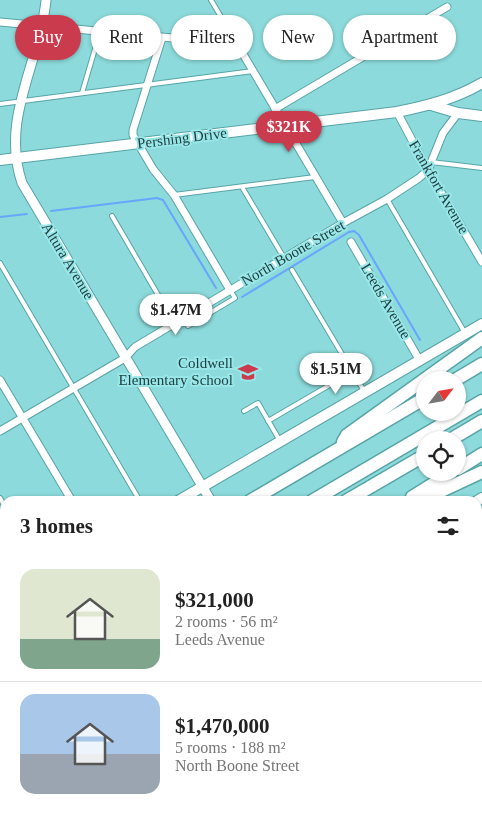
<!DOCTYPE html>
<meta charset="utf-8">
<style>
body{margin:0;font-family:Georgia,serif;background:#f2f2f2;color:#222;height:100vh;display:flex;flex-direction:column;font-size:19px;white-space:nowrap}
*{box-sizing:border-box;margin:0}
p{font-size:16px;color:#767676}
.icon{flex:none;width:28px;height:28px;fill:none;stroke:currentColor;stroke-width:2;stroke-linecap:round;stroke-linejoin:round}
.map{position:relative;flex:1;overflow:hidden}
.details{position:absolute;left:0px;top:496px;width:482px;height:321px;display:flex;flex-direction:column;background:#fff;border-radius:15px 15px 0 0;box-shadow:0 1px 4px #0004}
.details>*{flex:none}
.hud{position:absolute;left:15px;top:15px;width:452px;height:45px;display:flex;gap:10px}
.needle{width:32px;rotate:59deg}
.controls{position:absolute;left:416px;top:371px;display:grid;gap:10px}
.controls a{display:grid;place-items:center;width:50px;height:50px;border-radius:50%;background:#fff;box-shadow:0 1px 4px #0004;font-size:25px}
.price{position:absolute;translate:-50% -42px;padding:0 11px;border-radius:18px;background:#fff;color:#222;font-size:16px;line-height:32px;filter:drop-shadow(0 1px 2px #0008)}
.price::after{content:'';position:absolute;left:50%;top:30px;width:15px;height:11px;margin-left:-8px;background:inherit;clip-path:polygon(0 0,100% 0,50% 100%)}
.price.selected{background:#cb3b4e;color:#fff}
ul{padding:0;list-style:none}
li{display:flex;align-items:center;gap:15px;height:125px;padding:0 20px}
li+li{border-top:1px solid #e0e0e0}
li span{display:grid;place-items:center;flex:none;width:140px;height:100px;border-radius:15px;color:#555}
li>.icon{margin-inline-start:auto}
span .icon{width:60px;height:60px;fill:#fffc;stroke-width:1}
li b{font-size:21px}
h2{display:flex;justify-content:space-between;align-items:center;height:60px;padding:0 20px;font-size:21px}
.pill{padding:0 18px;border-radius:22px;background:#fff;box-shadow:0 1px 4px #0004;font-size:18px;line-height:45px}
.pill.selected{background:#cb3b4e;color:#fff}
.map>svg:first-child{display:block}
</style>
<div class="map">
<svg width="482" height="817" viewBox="0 0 482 817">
<rect width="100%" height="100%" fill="#8cdadb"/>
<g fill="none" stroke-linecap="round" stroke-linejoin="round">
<g stroke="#68a5fd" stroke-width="2">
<path d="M 51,211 L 157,198 L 163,200 L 216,288"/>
<path d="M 0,217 L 27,214"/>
<path d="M 242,297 L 349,232 L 354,231 L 359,235 L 420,340"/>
</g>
<defs>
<g id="service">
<path d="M 211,0 L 227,27"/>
<path d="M 82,93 L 100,32"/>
<path d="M 0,104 L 253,71"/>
<path d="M 431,162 L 482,168"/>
<path d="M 242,187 L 284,258"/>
<path d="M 174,195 L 315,177"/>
<path d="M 387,199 L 465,333"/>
<path d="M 112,216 L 175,324"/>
<path d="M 0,263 L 140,501"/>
<path d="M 292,270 L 364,391"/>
<path d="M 183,319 L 188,326 L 235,298 L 230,290"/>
<path d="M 244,411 L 258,403 L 280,441"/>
<path d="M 268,421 L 345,376"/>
<path d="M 0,498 L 5,507"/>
<path d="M 478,584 L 482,592"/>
<path d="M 478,611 L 482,609"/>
<path d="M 47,812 L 50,817"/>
<path d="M 185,812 L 188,817"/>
</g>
<g id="minor">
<path d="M 0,22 L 237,44"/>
<path d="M 227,27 L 343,223"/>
<path d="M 162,38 L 133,130 L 133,135 L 153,169 L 174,195 L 230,290"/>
<path d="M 275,109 L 447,7"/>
<path d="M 397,112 L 428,170 L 482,262"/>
<path d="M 351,242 L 420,361"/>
<path d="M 0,380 L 72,501"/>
<path d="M 0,431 L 125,358 L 135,347 L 343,223 L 387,199 L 419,178 L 428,170 L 443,133 L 458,113"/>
<path d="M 478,676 L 482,674"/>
<path d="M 478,718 L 482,726"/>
<path d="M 117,812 L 120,817"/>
<path d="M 239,817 L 247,812"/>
</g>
<g id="tertiary">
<path d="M 46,0 C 40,63 0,118 22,183 L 211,501"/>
<path d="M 255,812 L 258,817"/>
</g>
<g id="secondary">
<path d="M 431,105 L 458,113 L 482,116"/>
<path d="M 0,160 L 397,112 C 426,106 455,99 482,83"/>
<path d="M 178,501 L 482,324"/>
<path d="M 477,501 L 482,498"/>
<path d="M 0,607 L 5,604"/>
<path d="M 0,785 L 5,782"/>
</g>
<g id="motorway">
<path d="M 455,380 L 482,364"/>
<path d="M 450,440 L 482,421"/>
<path d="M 343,442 L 347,435 L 482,338"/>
<path d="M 458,469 L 482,454"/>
<path d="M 412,497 L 452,472"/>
<path d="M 250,501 L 425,398"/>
<path d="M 312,501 L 482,401"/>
<path d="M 346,501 L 425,455"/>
<path d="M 413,501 L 424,499 L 482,472"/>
<path d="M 0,649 L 5,646"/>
<path d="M 0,684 L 5,681"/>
<path d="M 0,706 L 5,703"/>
<path d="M 0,741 L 5,738"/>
</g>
</defs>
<use href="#service" stroke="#57a4a6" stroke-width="6"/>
<use href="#minor" stroke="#57a4a6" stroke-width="9"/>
<use href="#tertiary" stroke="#57a4a6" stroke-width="11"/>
<use href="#secondary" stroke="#57a4a6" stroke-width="12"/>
<use href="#motorway" stroke="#57a4a6" stroke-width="15"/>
<use href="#service" stroke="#fff" stroke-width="4"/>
<use href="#minor" stroke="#fff" stroke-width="7"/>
<use href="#tertiary" stroke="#fff" stroke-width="9"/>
<use href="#secondary" stroke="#fff" stroke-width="10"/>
<use href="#motorway" stroke="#fff" stroke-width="12"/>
</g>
<defs>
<symbol id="school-bare" viewBox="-9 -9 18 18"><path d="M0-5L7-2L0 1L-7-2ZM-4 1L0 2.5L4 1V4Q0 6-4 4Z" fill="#cb3b4e" stroke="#99e7e9" stroke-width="2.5" paint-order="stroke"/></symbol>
</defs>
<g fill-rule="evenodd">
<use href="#school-bare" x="234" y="358" width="28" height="28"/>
</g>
<g text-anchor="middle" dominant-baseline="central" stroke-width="4" stroke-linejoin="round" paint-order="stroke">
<g font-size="15" fill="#1f4041" stroke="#99e7e9">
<text transform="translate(182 138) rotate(-7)">Pershing Drive</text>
<text transform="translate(439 187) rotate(60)">Frankfort Avenue</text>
<text transform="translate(293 253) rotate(-30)">North Boone Street</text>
<text transform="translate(68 261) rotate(59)">Altura Avenue</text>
<text transform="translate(386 301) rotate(60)">Leeds Avenue</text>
</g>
<g font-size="15" fill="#1f4041" stroke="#99e7e9" text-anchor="end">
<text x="233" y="363">Coldwell<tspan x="233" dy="17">Elementary School</tspan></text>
</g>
</g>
</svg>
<div class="controls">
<a><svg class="needle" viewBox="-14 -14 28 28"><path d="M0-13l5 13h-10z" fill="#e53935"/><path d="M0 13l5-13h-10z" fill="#767676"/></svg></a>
<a><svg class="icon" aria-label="locate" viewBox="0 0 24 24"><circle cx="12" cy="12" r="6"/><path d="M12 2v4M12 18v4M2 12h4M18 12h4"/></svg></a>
</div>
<b class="price selected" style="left:289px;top:153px">$321K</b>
<b class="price" style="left:176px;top:336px">$1.47M</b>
<b class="price" style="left:336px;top:395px">$1.51M</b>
<div class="hud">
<a class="pill selected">Buy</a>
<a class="pill">Rent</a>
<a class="pill">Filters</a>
<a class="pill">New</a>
<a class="pill">Apartment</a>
</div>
<section class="details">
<h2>3 homes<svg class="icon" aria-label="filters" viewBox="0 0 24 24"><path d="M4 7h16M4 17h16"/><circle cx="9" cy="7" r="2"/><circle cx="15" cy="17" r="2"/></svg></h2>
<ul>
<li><span style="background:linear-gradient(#dfe7d0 70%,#7fa58c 0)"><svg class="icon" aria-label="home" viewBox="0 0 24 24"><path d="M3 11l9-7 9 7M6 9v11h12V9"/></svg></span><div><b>$321,000</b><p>2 rooms · 56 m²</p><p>Leeds Avenue</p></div></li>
<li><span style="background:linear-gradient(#a9c7e8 60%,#9aa5b1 0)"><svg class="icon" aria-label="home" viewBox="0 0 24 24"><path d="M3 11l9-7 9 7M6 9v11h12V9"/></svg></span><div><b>$1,470,000</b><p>5 rooms · 188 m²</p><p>North Boone Street</p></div></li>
</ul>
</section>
</div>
